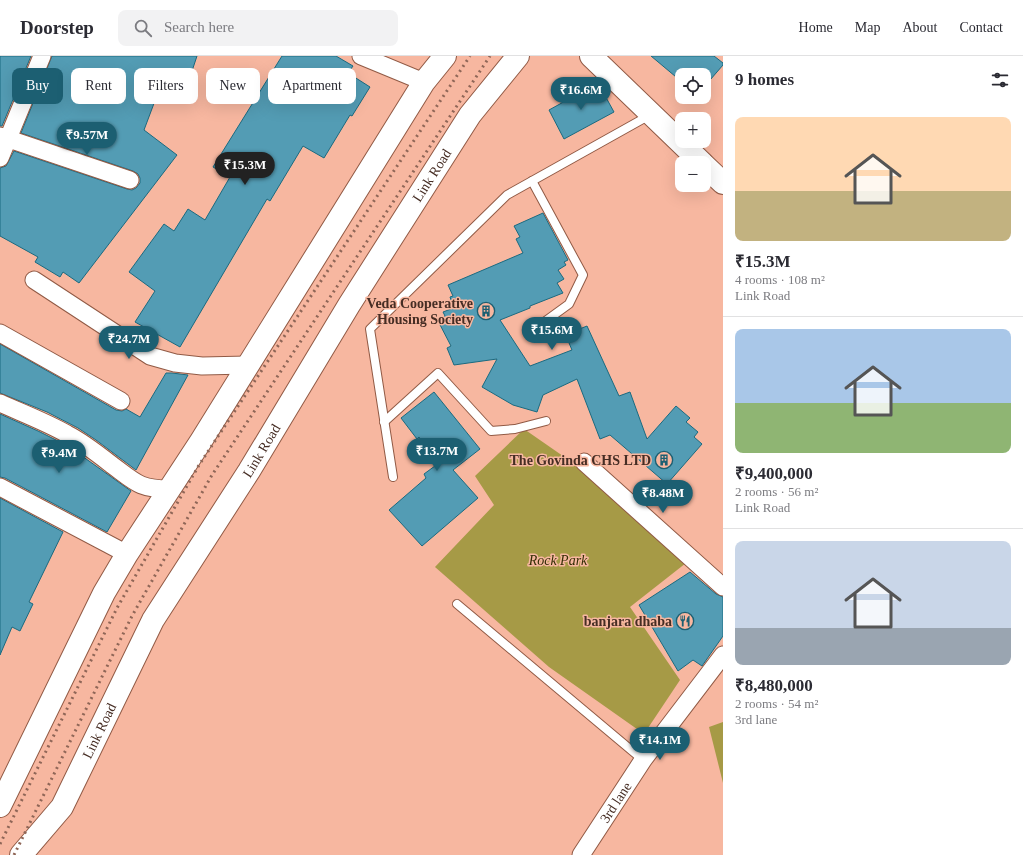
<!DOCTYPE html>
<meta charset="utf-8">
<style>
body{margin:0;font-family:"Times New Roman",serif;background:#f2f2f3;color:#2b2b33;height:100vh;display:flex;flex-direction:column;font-size:15px;white-space:nowrap}
*{box-sizing:border-box;margin:0}
p{font-size:13px;color:#7c7c81}
.icon{flex:none;width:22px;height:22px;fill:none;stroke:currentColor;stroke-width:2;stroke-linecap:round;stroke-linejoin:round}
.map{position:relative;flex:1;overflow:hidden}
.panel{display:flex;flex-direction:column;background:#fff;width:300px}
.panel>*{flex:none}
.top-card{position:absolute;left:12px;top:12px;width:380px;height:36px;display:flex;gap:8px}
.buttons{position:absolute;left:675px;top:12px;display:grid;gap:8px}
.buttons a{display:grid;place-items:center;width:36px;height:36px;border-radius:8px;background:#fff;box-shadow:0 4px 16px #0002;font-size:20px}
.price{position:absolute;translate:-50% -34px;padding:0 9px;border-radius:14px;background:#1c5f72;color:#fff;font-size:13px;line-height:26px;filter:drop-shadow(0 1px 2px #0008)}
.price::after{content:'';position:absolute;left:50%;top:24px;width:12px;height:9px;margin-left:-6px;background:inherit;clip-path:polygon(0 0,100% 0,50% 100%)}
.price.on{background:#222;color:#fff}
ul{padding:0;list-style:none}
li{display:grid;align-content:center;gap:8px;height:212px;padding:0 12px}
li+li{border-top:1px solid #e1e1e2}
li span{display:grid;place-items:center;height:124px;border-radius:8px;color:#555}
li>.icon{margin-inline-start:auto}
span .icon{width:72px;height:72px;fill:#fffc;stroke-width:1}
li b{font-size:17px}
h2{display:flex;justify-content:space-between;align-items:center;height:48px;padding:0 12px;font-size:17px}
.tag{padding:0 14px;border-radius:8px;background:#fff;box-shadow:0 4px 16px #0002;font-size:14px;line-height:36px}
.tag.on{background:#1c5f72;color:#fff}
header{display:flex;align-items:center;gap:24px;box-sizing:border-box;height:56px;padding:0 20px;background:#fff;border-bottom:1px solid #e1e1e2}
header strong{font-size:19px}
nav{display:flex;gap:22px;margin-inline-start:auto;font-size:14px}
.search{width:280px;height:36px;background:#f2f2f3;display:flex;align-items:center;gap:10px;box-sizing:border-box;padding:0 14px;border-radius:8px;color:#7c7c81;font-size:15px}
main{display:flex;flex:1;min-height:0}
.map>svg:first-child{display:block}
</style>
<header>
<strong>Doorstep</strong>
<div class="search"><svg class="icon" aria-label="search" viewBox="0 0 24 24"><circle cx="10" cy="10" r="6"/><path d="M15 15l6 6"/></svg>Search here</div>
<nav><a>Home</a><a>Map</a><a>About</a><a>Contact</a></nav>
</header>
<main>
<div class="map">
<svg width="723" height="799" viewBox="0 0 723 799">
<rect width="100%" height="100%" fill="#f7b7a0"/>
<g fill="#a69a46">
<path d="M 524,373 L 599,425 L 686,507 L 630,551 L 680,624 L 644,678 L 549,611 L 435,511 L 494,449 L 475,420 Z"/>
<path d="M 723,666 L 723,727 L 709,671 Z"/>
</g>
<g fill="#539cb4" stroke="#1a6a80">
<path d="M 0,0 L 31,0 L 2,70 L 0,70 Z"/>
<path d="M 52,0 L 197,0 L 185,36 L 162,26 L 144,74 L 177,99 L 79,227 L 63,216 L 60,221 L 35,206 L 38,201 L 0,180 L 0,112 L 6,110 L 14,95 L 127,133 L 132,134 L 136,132 L 140,127 L 140,122 L 138,118 L 133,115 L 21,77 Z"/>
<path d="M 282,0 L 336,0 L 353,10 L 348,17 L 370,31 L 352,60 L 350,59 L 324,102 L 303,90 L 270,145 L 267,143 L 180,291 L 135,266 L 155,235 L 129,216 L 164,168 L 174,175 L 188,153 L 205,164 L 230,121 L 213,111 Z"/>
<path d="M 651,0 L 714,0 L 723,7 L 723,9 L 704,31 L 704,19 L 682,19 L 682,26 Z"/>
<path d="M 598,27 L 614,56 L 564,83 L 549,54 Z"/>
<path d="M 543,157 L 568,204 L 564,206 L 566,209 L 558,214 L 564,223 L 557,227 L 563,237 L 530,250 L 530,252 L 500,264 L 530,310 L 572,294 L 569,287 L 575,283 L 572,276 L 587,270 L 619,340 L 630,336 L 647,383 L 676,350 L 690,362 L 686,366 L 698,376 L 694,381 L 702,388 L 667,428 L 610,379 L 600,383 L 577,323 L 543,339 L 537,356 L 513,349 L 482,331 L 497,303 L 454,309 L 447,292 L 451,290 L 437,263 L 445,260 L 443,256 L 451,253 L 448,248 L 452,247 L 450,241 L 453,240 L 448,229 L 523,197 L 516,183 L 520,181 L 514,170 Z"/>
<path d="M 0,288 L 116,354 L 122,355 L 126,353 L 140,361 L 166,317 L 172,317 L 188,319 L 136,414 L 96,384 L 78,372 L 47,356 L 0,337 Z"/>
<path d="M 434,336 L 480,393 L 453,414 L 478,442 L 422,490 L 389,454 L 426,422 L 424,418 L 439,407 L 419,381 L 417,383 L 401,362 Z"/>
<path d="M 0,358 L 38,375 L 68,390 L 131,435 L 107,476 L 5,422 L 0,421 Z"/>
<path d="M 0,442 L 63,476 L 29,546 L 33,548 L 20,575 L 12,571 L 0,599 Z"/>
<path d="M 690,516 L 716,538 L 723,541 L 723,580 L 702,610 L 693,604 L 678,615 L 639,549 Z"/>
</g>
<g fill="none" stroke-linecap="round" stroke-linejoin="round">
<defs>
<g id="lane">
<path d="M 529,277 L 569,248 L 583,219 L 532,125"/>
<path d="M 384,366 L 438,317 L 491,375 L 515,373 L 546,365"/>
<path d="M 393,421 L 370,273 L 507,139 L 650,59"/>
<path d="M 457,548 L 643,704"/>
</g>
<g id="street">
<path d="M 361,0 L 424,26"/>
<path d="M 0,80 L 130,124"/>
<path d="M 0,102 L 42,0"/>
<path d="M 34,224 L 150,300 L 175,307 L 202,310 L 248,309"/>
<path d="M 0,277 L 121,345"/>
<path d="M 0,347 C 22,357 46,366 67,378 C 83,386 98,398 112,409 C 135,426 139,433 169,433"/>
<path d="M 584,406 L 723,531"/>
<path d="M 0,431 L 127,498"/>
<path id="s1" d="M 581,799 L 643,704 L 723,599"/>
</g>
<g id="secondary">
<path d="M 591,0 L 702,107"/>
<path d="M 704,109 L 723,127"/>
</g>
<g id="primary">
<path d="M 0,750 L 104,537 L 127,498 L 201,385 L 424,26 L 445,0"/>
<path id="s2" d="M 21,799 L 62,751 L 153,564 L 249,415 L 349,249 L 470,59 L 518,0"/>
</g>
</defs>
<use href="#lane" stroke="#915a45" stroke-width="10"/>
<use href="#street" stroke="#915a45" stroke-width="19"/>
<use href="#secondary" stroke="#915a45" stroke-width="24"/>
<use href="#primary" stroke="#915a45" stroke-width="24"/>
<use href="#lane" stroke="#fff" stroke-width="8"/>
<use href="#street" stroke="#fff" stroke-width="17"/>
<use href="#secondary" stroke="#fff" stroke-width="22"/>
<use href="#primary" stroke="#fff" stroke-width="22"/>
<g stroke="#8f6657" stroke-width="3" stroke-dasharray="2 4" stroke-linecap="butt">
<path d="M 0,788 L 117,552 L 199,409 L 470,0"/>
<path d="M 14,799 L 132,560 L 212,419 L 490,0"/>
</g>
</g>
<defs>
<symbol id="building-ring" viewBox="-11 -11 22 22"><circle r="9.5" fill="#f7b7a0" stroke="#1c5f72" stroke-width="1.5"/><path d="M-4-6H4V6H1V3H-1V6H-4ZM-2.5-4.3h1.7v1.8h-1.7ZM.8-4.3h1.7v1.8H.8ZM-2.5-1h1.7V.8h-1.7ZM.8-1h1.7V.8H.8Z" fill="#1c5f72"/></symbol>
<symbol id="restaurant-ring" viewBox="-11 -11 22 22"><circle r="9.5" fill="#f7b7a0" stroke="#1c5f72" stroke-width="1.5"/><path d="M-5-6h1v4h1v-4h1v4h1v-4h1v5L-1.5 .5V6h-2V.5L-5-1ZM5-6V6H3V1.5H1.5Q1.5-4 5-6Z" fill="#1c5f72"/></symbol>
</defs>
<g fill-rule="evenodd">
<use href="#building-ring" x="476" y="245" width="20" height="20"/>
<use href="#building-ring" x="654" y="394" width="20" height="20"/>
<use href="#restaurant-ring" x="675" y="555" width="20" height="20"/>
</g>
<g text-anchor="middle" dominant-baseline="central" stroke-width="3" stroke-linejoin="round" paint-order="stroke">
<g font-size="14" fill="#462d24" stroke="#f7b7a0">
<text stroke="none"><textPath href="#s2" startOffset="796">Link Road</textPath></text>
<text stroke="none"><textPath href="#s2" startOffset="472">Link Road</textPath></text>
<text stroke="none"><textPath href="#s2" startOffset="148">Link Road</textPath></text>
<text stroke="none"><textPath href="#s1" startOffset="63">3rd lane</textPath></text>
</g>
<g font-size="14" font-weight="bold" fill="#462d24" stroke="#f7b7a0" text-anchor="end">
<text x="473" y="247">Veda Cooperative<tspan x="473" dy="16">Housing Society</tspan></text>
<text x="651" y="404">The Govinda CHS LTD</text>
<text x="672" y="565">banjara dhaba</text>
</g>
<g font-size="14" font-style="italic" fill="#332d04" stroke="#f7b7a0">
<text x="558" y="504">Rock Park</text>
</g>
</g>
</svg>
<div class="buttons">
<a><svg class="icon" aria-label="locate" viewBox="0 0 24 24"><circle cx="12" cy="12" r="6"/><path d="M12 2v4M12 18v4M2 12h4M18 12h4"/></svg></a>
<a>+</a>
<a>−</a>
</div>
<b class="price" style="left:581px;top:55px">₹16.6M</b>
<b class="price" style="left:87px;top:100px">₹9.57M</b>
<b class="price on" style="left:245px;top:130px">₹15.3M</b>
<b class="price" style="left:552px;top:295px">₹15.6M</b>
<b class="price" style="left:129px;top:304px">₹24.7M</b>
<b class="price" style="left:437px;top:416px">₹13.7M</b>
<b class="price" style="left:59px;top:418px">₹9.4M</b>
<b class="price" style="left:663px;top:458px">₹8.48M</b>
<b class="price" style="left:660px;top:705px">₹14.1M</b>
<div class="top-card">
<a class="tag on">Buy</a>
<a class="tag">Rent</a>
<a class="tag">Filters</a>
<a class="tag">New</a>
<a class="tag">Apartment</a>
</div>
</div>
<section class="panel">
<h2>9 homes<svg class="icon" aria-label="filters" viewBox="0 0 24 24"><path d="M4 7h16M4 17h16"/><circle cx="9" cy="7" r="2"/><circle cx="15" cy="17" r="2"/></svg></h2>
<ul>
<li><span style="background:linear-gradient(#ffd9b3 60%,#c2b280 0)"><svg class="icon" aria-label="home" viewBox="0 0 24 24"><path d="M3 11l9-7 9 7M6 9v11h12V9"/></svg></span><div><b>₹15.3M</b><p>4 rooms · 108 m²</p><p>Link Road</p></div></li>
<li><span style="background:linear-gradient(#a9c7e8 60%,#8fb573 0)"><svg class="icon" aria-label="home" viewBox="0 0 24 24"><path d="M3 11l9-7 9 7M6 9v11h12V9"/></svg></span><div><b>₹9,400,000</b><p>2 rooms · 56 m²</p><p>Link Road</p></div></li>
<li><span style="background:linear-gradient(#c9d6e8 70%,#9aa5b1 0)"><svg class="icon" aria-label="home" viewBox="0 0 24 24"><path d="M3 11l9-7 9 7M6 9v11h12V9"/></svg></span><div><b>₹8,480,000</b><p>2 rooms · 54 m²</p><p>3rd lane</p></div></li>
</ul>
</section>
</main>
